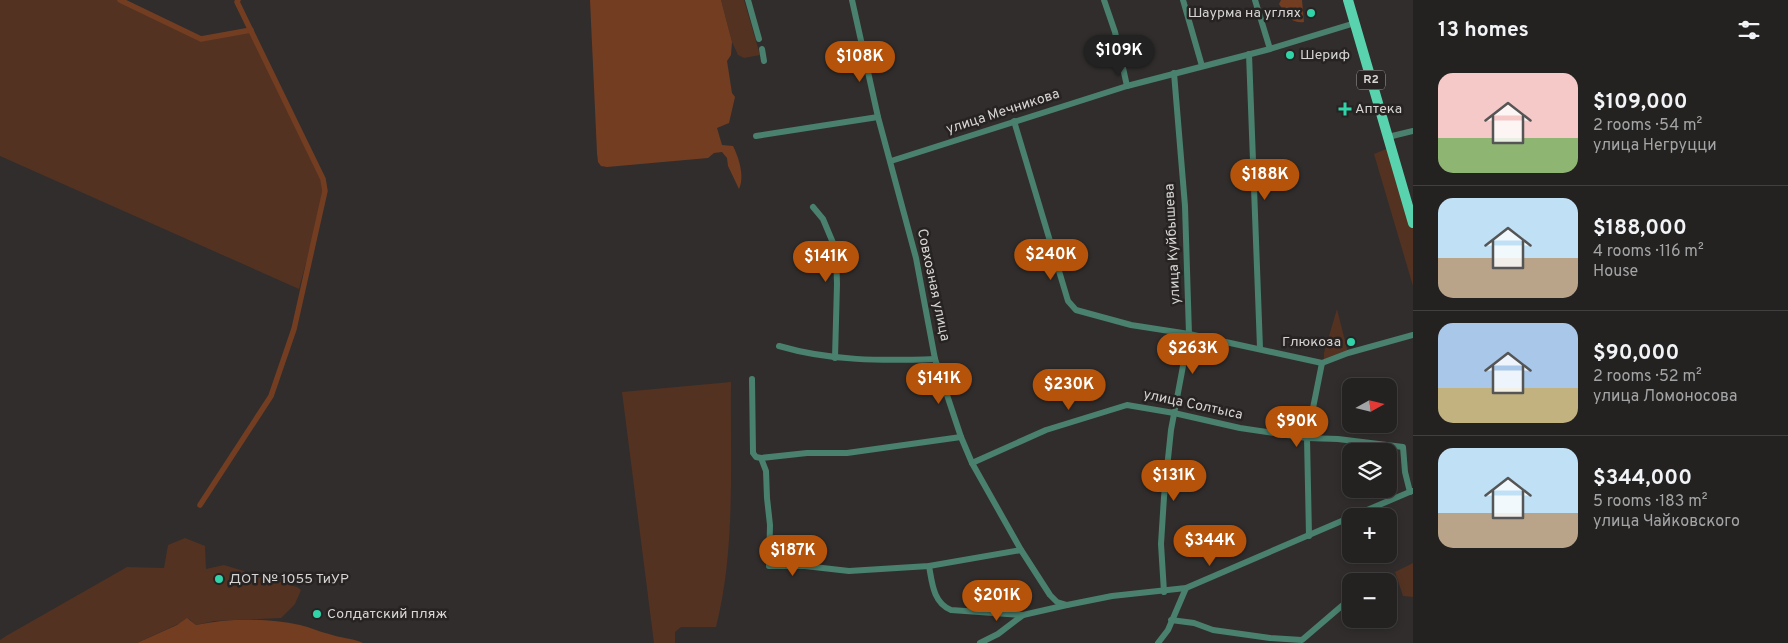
<!DOCTYPE html>
<meta charset="utf-8">
<style>
body{margin:0;font-family:Overpass,sans-serif;background:#302f2e;color:#f1f3f6;height:100vh;display:flex;flex-direction:column;font-size:19px;white-space:nowrap}
*{box-sizing:border-box;margin:0}
p{font-size:16px;color:#a3a4a5}
.icon{flex:none;width:28px;height:28px;fill:none;stroke:currentColor;stroke-width:2;stroke-linecap:round;stroke-linejoin:round}
.map{position:relative;flex:1;overflow:hidden}
.side{display:flex;flex-direction:column;background:#242221;width:375px}
.side>*{flex:none}
.needle{width:32px;rotate:82deg}
.buttons{position:absolute;left:1342px;top:378px;display:grid;gap:10px}
.buttons a{display:grid;place-items:center;width:55px;height:55px;border-radius:10px;background:#242221;box-shadow:0 2px 8px #0003,0 0 0 1px #413f3f;font-size:25px}
.price{position:absolute;translate:-50% -42px;padding:0 11px;border-radius:18px;background:#b45309;color:#fff;font-size:16px;line-height:32px;filter:drop-shadow(0 1px 2px #0008)}
.price::after{content:'';position:absolute;left:50%;top:30px;width:15px;height:11px;margin-left:-8px;background:inherit;clip-path:polygon(0 0,100% 0,50% 100%)}
.price.selected{background:#222;color:#fff}
ul{padding:0;list-style:none}
li{display:flex;align-items:center;gap:15px;height:125px;padding:0 25px}
li+li{border-top:1px solid #413f3f}
li span{display:grid;place-items:center;flex:none;width:140px;height:100px;border-radius:15px;color:#555}
li>.icon{margin-inline-start:auto}
span .icon{width:60px;height:60px;fill:#fffc;stroke-width:1}
li b{font-size:21px}
h2{display:flex;justify-content:space-between;align-items:center;height:60px;padding:0 25px;font-size:21px}
main{display:flex;flex:1;min-height:0}
.map>svg:first-child{display:block}
</style>
<main>
<div class="map">
<svg width="1413" height="643" viewBox="0 0 1413 643">
<rect width="100%" height="100%" fill="#302d2c"/>
<g fill="#533222">
<path d="M 0,0 L 120,0 L 201,39 L 251,30 L 323,179 L 325,191 L 299,289 L 0,156 Z"/>
<path d="M 721,0 L 744,0 L 760,55 L 744,58 L 738,55 L 732,42 Z"/>
<path d="M 1391,147 L 1413,223 L 1413,286 L 1374,154 Z"/>
<path d="M 1337,309 L 1348,353 L 1324,361 L 1324,353 Z"/>
<path d="M 731,382 C 730,463 736,548 716,627 L 681,627 L 675,632 L 675,643 L 654,643 L 622,392 Z"/>
<path d="M 185,538 L 205,546 L 206,569 L 224,565 L 297,587 L 301,590 L 295,604 L 281,618 L 214,621 L 196,625 L 189,619 L 137,643 L 0,643 L 0,640 L 6,636 L 127,567 L 164,568 L 168,545 Z"/>
<path d="M 1413,563 L 1413,597 L 1403,596 L 1395,572 Z"/>
</g>
<g fill="#733d22">
<path d="M 590,0 L 721,0 L 732,42 L 731,55 L 727,61 L 732,93 L 735,97 L 729,123 L 717,128 L 722,145 L 733,146 C 739,158 745,177 739,189 L 728,166 L 727,158 L 722,152 L 714,153 L 708,158 L 607,167 L 601,166 L 598,162 L 597,153 Z"/>
<path d="M 1281,0 L 1302,0 L 1304,22 C 1291,24 1286,14 1279,4 Z"/>
<path d="M 187,618 L 196,625 C 230,618 265,618 300,625 C 310,627 319,632 329,634 C 340,638 352,638 363,643 L 137,643 L 177,625 Z"/>
</g>
<g fill="none" stroke-linecap="round" stroke-linejoin="round">
<g stroke="#733d22" stroke-width="5.5">
<path d="M 120,0 L 201,39 L 251,30"/>
<path d="M 200,505 L 271,396 L 294,329 L 325,191 L 323,179 L 237,2 L 238,0"/>
</g>
<g stroke="#4a806e" stroke-width="6">
<path d="M 748,0 L 759,39"/>
<path d="M 852,0 L 878,117 L 916,258 L 935,359 L 961,437 L 972,463 L 1021,550 L 1050,595 L 1057,602 L 1067,605"/>
<path d="M 1104,0 L 1115,32 L 1127,86"/>
<path d="M 1183,0 L 1202,66"/>
<path d="M 1255,0 L 1270,49"/>
<path d="M 762,49 L 764,61"/>
<path d="M 1249,54 L 1260,348"/>
<path d="M 1014,121 L 1068,301 L 1076,310 L 1131,325 L 1189,334 L 1322,363"/>
<path d="M 756,136 L 878,117"/>
<path d="M 1388,137 L 1413,131"/>
<path d="M 891,161 L 1127,86 L 1270,49 L 1355,23"/>
<path d="M 813,207 L 823,219 L 836,250 L 837,284 L 835,358"/>
<path d="M 779,346 C 830,361 882,361 935,359"/>
<path d="M 1322,363 L 1348,353 L 1413,335"/>
<path d="M 752,379 L 753,453 L 756,457 L 761,458 L 766,471 L 767,498 L 770,525 L 769,566 L 805,566 L 849,571 L 929,566 L 1021,550"/>
<path d="M 761,458 L 807,453 L 847,453 L 961,437"/>
<path d="M 972,463 L 1046,430 L 1127,405 L 1174,413 L 1240,428 L 1307,438 L 1338,439 L 1403,447 L 1405,472 L 1410,492"/>
<path d="M 1353,516 L 1412,491"/>
<path d="M 1309,536 L 1307,438 L 1322,363"/>
<path d="M 929,566 C 932,582 933,603 951,610 L 1023,615"/>
<path d="M 1164,592 L 1161,544 L 1164,497 L 1171,430 L 1189,334 L 1185,206 L 1174,73"/>
<path d="M 1171,620 L 1194,623 L 1213,630 L 1270,638 L 1302,640 L 1351,598"/>
<path d="M 980,643 L 998,634 L 1023,615 L 1067,605 L 1112,596 L 1186,588 L 1351,517"/>
<path d="M 1158,643 L 1168,630 L 1186,588"/>
</g>
<path stroke="#58d3ad" stroke-width="10" d="M 1348,0 L 1413,223"/>
</g>
<g fill="#31d4a9" stroke="#262322" stroke-width="2">
<circle cx="1311" cy="13" r="5"/>
<circle cx="1290" cy="55" r="5"/>
<path d="M1342.5 101.5h5v5h5v5h-5v5h-5v-5h-5v-5h5z"/>
<circle cx="1351" cy="342" r="5"/>
<circle cx="219" cy="579" r="5"/>
<circle cx="317" cy="614" r="5"/>
</g>
<g text-anchor="middle" dominant-baseline="central" stroke-width="5" stroke-linejoin="round" paint-order="stroke">
<rect fill="#262322" stroke="#a2a09f" stroke-width="1" x="1357" y="70.5" width="28" height="19" rx="4"/>
<g font-size="12" font-weight="bold" fill="#d7d5d4">
<text x="1371" y="80">R2</text>
</g>
<g font-size="14" fill="#d7d5d4" stroke="#262322" text-anchor="start">
<text x="1301" y="13" text-anchor="end">Шаурма на углях</text>
<text x="1300" y="55">Шериф</text>
<text x="1355" y="109">Аптека</text>
<text x="1341" y="342" text-anchor="end">Глюкоза</text>
<text x="229" y="579">ДОТ № 1055 ТиУР</text>
<text x="327" y="614">Солдатский пляж</text>
</g>
<g font-size="14" fill="#d7d5d4" stroke="#262322">
<text transform="translate(1003 112) rotate(-18)">улица Мечникова</text>
<text transform="translate(1173 244) rotate(-93)">улица Куйбышева</text>
<text transform="translate(933 285) rotate(78)">Совхозная улица</text>
<text transform="translate(1193 405) rotate(12)">улица Солтыса</text>
</g>
</g>
</svg>
<div class="buttons">
<a><svg class="needle" viewBox="-14 -14 28 28"><path d="M0-13l5 13h-10z" fill="#e53935"/><path d="M0 13l5-13h-10z" fill="#a3a4a5"/></svg></a>
<a><svg class="icon" aria-label="layers" viewBox="0 0 24 24"><path d="M12 4l9 5-9 5-9-5zM3 14l9 5 9-5"/></svg></a>
<a>+</a>
<a>−</a>
</div>
<b class="price selected" style="left:1119px;top:77px">$109K</b>
<b class="price" style="left:860px;top:83px">$108K</b>
<b class="price" style="left:1265px;top:201px">$188K</b>
<b class="price" style="left:1051px;top:281px">$240K</b>
<b class="price" style="left:826px;top:283px">$141K</b>
<b class="price" style="left:1193px;top:375px">$263K</b>
<b class="price" style="left:939px;top:405px">$141K</b>
<b class="price" style="left:1069px;top:411px">$230K</b>
<b class="price" style="left:1297px;top:448px">$90K</b>
<b class="price" style="left:1174px;top:502px">$131K</b>
<b class="price" style="left:1210px;top:567px">$344K</b>
<b class="price" style="left:793px;top:577px">$187K</b>
<b class="price" style="left:997px;top:622px">$201K</b>
</div>
<section class="side">
<h2>13 homes<svg class="icon" aria-label="filters" viewBox="0 0 24 24"><path d="M4 7h16M4 17h16"/><circle cx="9" cy="7" r="2"/><circle cx="15" cy="17" r="2"/></svg></h2>
<ul>
<li><span style="background:linear-gradient(#f6c9c9 65%,#8fb573 0)"><svg class="icon" aria-label="home" viewBox="0 0 24 24"><path d="M3 11l9-7 9 7M6 9v11h12V9"/></svg></span><div><b>$109,000</b><p>2 rooms · 54 m²</p><p>улица Негруцци</p></div></li>
<li><span style="background:linear-gradient(#bfe0f5 60%,#b9a48a 0)"><svg class="icon" aria-label="home" viewBox="0 0 24 24"><path d="M3 11l9-7 9 7M6 9v11h12V9"/></svg></span><div><b>$188,000</b><p>4 rooms · 116 m²</p><p>House</p></div></li>
<li><span style="background:linear-gradient(#a9c7e8 65%,#c2b280 0)"><svg class="icon" aria-label="home" viewBox="0 0 24 24"><path d="M3 11l9-7 9 7M6 9v11h12V9"/></svg></span><div><b>$90,000</b><p>2 rooms · 52 m²</p><p>улица Ломоносова</p></div></li>
<li><span style="background:linear-gradient(#bfe0f5 65%,#b9a48a 0)"><svg class="icon" aria-label="home" viewBox="0 0 24 24"><path d="M3 11l9-7 9 7M6 9v11h12V9"/></svg></span><div><b>$344,000</b><p>5 rooms · 183 m²</p><p>улица Чайковского</p></div></li>
</ul>
</section>
</main>
